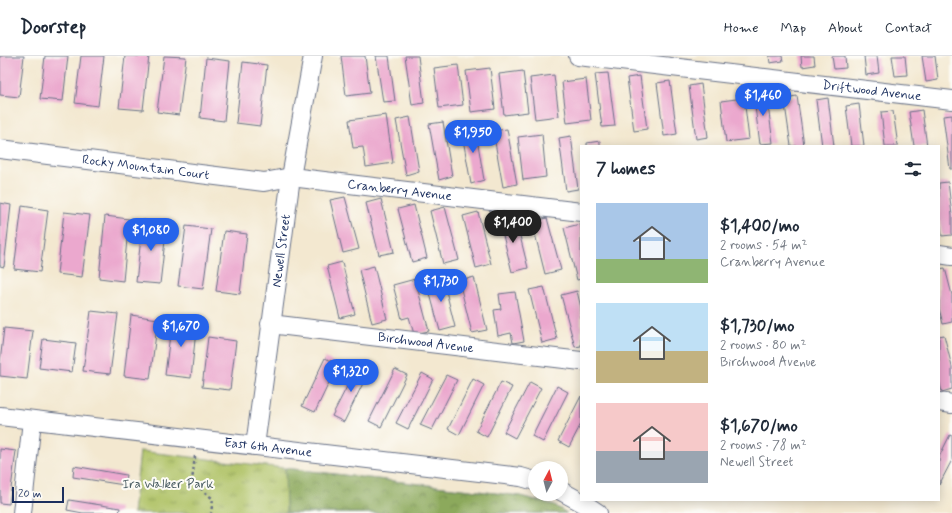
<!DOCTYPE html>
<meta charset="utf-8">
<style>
body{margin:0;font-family:Mynerve,sans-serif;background:#f6f6f7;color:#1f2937;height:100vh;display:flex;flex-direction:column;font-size:15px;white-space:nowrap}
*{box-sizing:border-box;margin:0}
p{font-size:13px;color:#747a83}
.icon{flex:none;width:22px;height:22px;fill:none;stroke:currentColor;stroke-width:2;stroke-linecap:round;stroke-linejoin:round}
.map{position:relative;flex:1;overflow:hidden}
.side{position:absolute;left:580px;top:89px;width:360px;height:356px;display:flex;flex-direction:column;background:#fff;border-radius:0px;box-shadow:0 2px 10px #0003}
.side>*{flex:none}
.needle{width:26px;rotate:7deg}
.buttons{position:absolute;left:528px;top:405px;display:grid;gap:8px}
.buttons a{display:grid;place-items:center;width:40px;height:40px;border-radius:50%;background:#fff;box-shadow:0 2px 10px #0003;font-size:20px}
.scale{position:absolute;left:12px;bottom:10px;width:52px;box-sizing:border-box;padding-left:4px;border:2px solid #1b2f5e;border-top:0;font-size:11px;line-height:14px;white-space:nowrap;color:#1b2f5e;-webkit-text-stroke:3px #fdfcf7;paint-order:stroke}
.price{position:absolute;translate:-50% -34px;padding:0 9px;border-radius:14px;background:#2563eb;color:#fff;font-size:13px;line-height:26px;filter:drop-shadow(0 1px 2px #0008)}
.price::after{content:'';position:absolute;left:50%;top:24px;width:12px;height:9px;margin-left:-6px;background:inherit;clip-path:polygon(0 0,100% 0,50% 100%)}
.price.active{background:#222;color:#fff}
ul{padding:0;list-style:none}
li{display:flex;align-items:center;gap:12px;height:100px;padding:0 16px}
li span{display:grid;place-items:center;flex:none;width:112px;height:80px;border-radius:0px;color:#555}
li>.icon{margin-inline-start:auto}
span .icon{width:48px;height:48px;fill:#fffc;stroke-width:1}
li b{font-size:17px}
h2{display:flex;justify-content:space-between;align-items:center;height:48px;padding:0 16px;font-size:17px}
header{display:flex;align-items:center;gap:24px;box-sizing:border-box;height:56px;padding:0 20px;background:#fff;border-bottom:1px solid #e0e1e3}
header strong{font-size:19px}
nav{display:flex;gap:22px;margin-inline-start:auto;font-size:14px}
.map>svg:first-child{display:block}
</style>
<header>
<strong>Doorstep</strong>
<nav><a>Home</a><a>Map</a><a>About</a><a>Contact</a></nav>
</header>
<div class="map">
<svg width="952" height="457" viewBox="0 0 952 457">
<defs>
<pattern id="grass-tufts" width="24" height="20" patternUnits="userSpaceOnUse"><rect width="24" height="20" fill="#b0c367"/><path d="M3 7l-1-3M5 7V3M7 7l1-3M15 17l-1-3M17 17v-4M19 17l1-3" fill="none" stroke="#8e9f58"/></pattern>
<pattern id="forest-crowns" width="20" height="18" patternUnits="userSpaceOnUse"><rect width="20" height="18" fill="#8ca95c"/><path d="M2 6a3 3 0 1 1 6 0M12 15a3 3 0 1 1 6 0" fill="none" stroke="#728a4f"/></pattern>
</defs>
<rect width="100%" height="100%" fill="#fdfcf7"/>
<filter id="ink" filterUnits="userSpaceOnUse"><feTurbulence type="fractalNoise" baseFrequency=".025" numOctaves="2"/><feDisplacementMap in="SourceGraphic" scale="8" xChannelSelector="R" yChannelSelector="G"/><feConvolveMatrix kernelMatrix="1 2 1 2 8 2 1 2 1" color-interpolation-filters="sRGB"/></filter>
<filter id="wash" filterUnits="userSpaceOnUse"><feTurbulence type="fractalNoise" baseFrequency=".012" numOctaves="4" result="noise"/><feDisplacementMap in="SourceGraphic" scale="16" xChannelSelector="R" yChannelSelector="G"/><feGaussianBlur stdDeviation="0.9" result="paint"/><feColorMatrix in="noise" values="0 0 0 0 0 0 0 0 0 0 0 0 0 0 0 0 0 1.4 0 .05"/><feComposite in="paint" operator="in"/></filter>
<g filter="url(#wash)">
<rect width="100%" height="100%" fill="#f3e8d0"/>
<path fill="url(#grass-tufts)" stroke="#667962" d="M 140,395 L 520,440 L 551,448 L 567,457 L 133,457 Z"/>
<path fill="url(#forest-crowns)" stroke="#546c5d" d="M 285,412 L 520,440 L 551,448 L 567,457 L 286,457 Z"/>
<g id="blocks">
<g fill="#eba8ce">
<path d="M 0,0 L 24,0 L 19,41 L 0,39 Z"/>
<path d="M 45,0 L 68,0 L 63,45 L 40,43 Z"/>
<path d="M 81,0 L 104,0 L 98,50 L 75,47 Z"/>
<path d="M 125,0 L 149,0 L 143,54 L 119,52 Z"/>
<path d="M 164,0 L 186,1 L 179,59 L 157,56 Z"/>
<path d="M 341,0 L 365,0 L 370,37 L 346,40 Z"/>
<path d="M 376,0 L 389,0 L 395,45 L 383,46 Z"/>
<path d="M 405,0 L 418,0 L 424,47 L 412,49 Z"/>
<path d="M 769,0 L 782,0 L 783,5 L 770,7 Z"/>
<path d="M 801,0 L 814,0 L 815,9 L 802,11 Z"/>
<path d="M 832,0 L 845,0 L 846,12 L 834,13 Z"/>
<path d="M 864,0 L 877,0 L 879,17 L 866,19 Z"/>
<path d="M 892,0 L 905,0 L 907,19 L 895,20 Z"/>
<path d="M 922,0 L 935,0 L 938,24 L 926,26 Z"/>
<path d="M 206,2 L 230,5 L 224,65 L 200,62 Z"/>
<path d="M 243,6 L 267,9 L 260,70 L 236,67 Z"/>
<path d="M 458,9 L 463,49 L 439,52 L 434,12 Z"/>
<path d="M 490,12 L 495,53 L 471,56 L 466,15 Z"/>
<path d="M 523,15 L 528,56 L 504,59 L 499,18 Z"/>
<path d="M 608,17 L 615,70 L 602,71 L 595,18 Z"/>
<path d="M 554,19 L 559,60 L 535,63 L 530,22 Z"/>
<path d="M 640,20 L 647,73 L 634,75 L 627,22 Z"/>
<path d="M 586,23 L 591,64 L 567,67 L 562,26 Z"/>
<path d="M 670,25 L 677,78 L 664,80 L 657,27 Z"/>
<path d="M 701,28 L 708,81 L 696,83 L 689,30 Z"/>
<path d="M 766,34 L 773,87 L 760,88 L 753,36 Z"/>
<path d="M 797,40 L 804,90 L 791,90 L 784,42 Z"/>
<path d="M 744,42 L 749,83 L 726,86 L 721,45 Z"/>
<path d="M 828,42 L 834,90 L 822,90 L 816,44 Z"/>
<path d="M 859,48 L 864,90 L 851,90 L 846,50 Z"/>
<path d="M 922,54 L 927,90 L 914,90 L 909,56 Z"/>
<path d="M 893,55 L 898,90 L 885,90 L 881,56 Z"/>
<path d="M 386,59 L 393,107 L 366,111 L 363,91 L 353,92 L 349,64 Z"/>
<path d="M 952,59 L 952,113 L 950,113 L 943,60 Z"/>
<path d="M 410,61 L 419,115 L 406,119 L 396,64 Z"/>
<path d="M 443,66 L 452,120 L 439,124 L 429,68 Z"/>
<path d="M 475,70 L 484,124 L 471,128 L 461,72 Z"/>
<path d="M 507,73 L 517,128 L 503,131 L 493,75 Z"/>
<path d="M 542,78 L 546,121 L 523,124 L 518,81 Z"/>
<path d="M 571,80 L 578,133 L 566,135 L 559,82 Z"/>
<path d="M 600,85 L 600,90 L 587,90 L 587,87 Z"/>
<path d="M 948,126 L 952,159 L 952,179 L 942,180 L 939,157 L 939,127 Z"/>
<path d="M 345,141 L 359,193 L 343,197 L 330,144 Z"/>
<path d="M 381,143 L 394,196 L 379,199 L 366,147 Z"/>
<path d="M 0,147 L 11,149 L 4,211 L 0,210 Z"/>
<path d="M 414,149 L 427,202 L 412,206 L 398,153 Z"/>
<path d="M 22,150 L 48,154 L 40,216 L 14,213 Z"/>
<path d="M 445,151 L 459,204 L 443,208 L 430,155 Z"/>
<path d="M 64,156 L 90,159 L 82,221 L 57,218 Z"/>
<path d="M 478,156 L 491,208 L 476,212 L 463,160 Z"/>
<path d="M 105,160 L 129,163 L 123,225 L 99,222 Z"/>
<path d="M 515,160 L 528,212 L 512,216 L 499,163 Z"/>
<path d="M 547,162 L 561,214 L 545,218 L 532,166 Z"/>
<path d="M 143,164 L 167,167 L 160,228 L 136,226 Z"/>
<path d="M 580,168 L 581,173 L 581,223 L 577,224 L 564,172 Z"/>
<path d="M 186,170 L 211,173 L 203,233 L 178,230 Z"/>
<path d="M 224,175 L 247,178 L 240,238 L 216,235 Z"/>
<path d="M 342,206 L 355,258 L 340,262 L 327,210 Z"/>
<path d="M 374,210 L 387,263 L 372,267 L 359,214 Z"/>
<path d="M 945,212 L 952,239 L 952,266 L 943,268 L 939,252 L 939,213 Z"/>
<path d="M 442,219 L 455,271 L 440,275 L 426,223 Z"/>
<path d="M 474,221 L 487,274 L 472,277 L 459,225 Z"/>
<path d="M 415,223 L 429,275 L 414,278 L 409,261 L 402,263 L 393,229 Z"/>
<path d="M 544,231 L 557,283 L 542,287 L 529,234 Z"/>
<path d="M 577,235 L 581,252 L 581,290 L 575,291 L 561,239 Z"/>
<path d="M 515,236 L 524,285 L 513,287 L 511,277 L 498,280 L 494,254 L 501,253 L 499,238 Z"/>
<path d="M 91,255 L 118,258 L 110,318 L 83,315 Z"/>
<path d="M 131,259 L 158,263 L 150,323 L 124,320 Z"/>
<path d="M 172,262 L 197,265 L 191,322 L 165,319 Z"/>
<path d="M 4,272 L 33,275 L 27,323 L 0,320 L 0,306 Z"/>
<path d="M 944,279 L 952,311 L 952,333 L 942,336 L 939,324 L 939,280 Z"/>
<path d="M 208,281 L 236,285 L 230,334 L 202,331 Z"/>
<path d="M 43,283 L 76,287 L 72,316 L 39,312 Z"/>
<path d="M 325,302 L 338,308 L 315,356 L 302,350 Z"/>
<path d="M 359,307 L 370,313 L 344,366 L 332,360 Z"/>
<path d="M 395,313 L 407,319 L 381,371 L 369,365 Z"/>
<path d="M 422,317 L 433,323 L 408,373 L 396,367 Z"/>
<path d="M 446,319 L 457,324 L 432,374 L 420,369 Z"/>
<path d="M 473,323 L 484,329 L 459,379 L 448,373 Z"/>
<path d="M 501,326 L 512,331 L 487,381 L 476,375 Z"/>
<path d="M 530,326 L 541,332 L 515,382 L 504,376 Z"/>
<path d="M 557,330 L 568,336 L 543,386 L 532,380 Z"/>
<path d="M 581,340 L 581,368 L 569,391 L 558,385 Z"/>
<path d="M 950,379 L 952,380 L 952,404 L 939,429 L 939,401 Z"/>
<path d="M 0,393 L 16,395 L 9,448 L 0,447 Z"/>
<path d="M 74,410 L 126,419 L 124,429 L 73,421 Z"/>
<path d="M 69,444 L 120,452 L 119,457 L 83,457 L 67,454 Z"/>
</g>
</g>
</g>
<g filter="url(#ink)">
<use href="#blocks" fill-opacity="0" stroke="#677086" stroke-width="1"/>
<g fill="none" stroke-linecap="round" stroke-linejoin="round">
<defs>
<g id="minor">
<path id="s1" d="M 578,0 L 952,44"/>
<path id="s2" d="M 0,93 L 264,126 L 291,121 L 581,156"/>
<path d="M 939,198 L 952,200"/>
<path id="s3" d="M 270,268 L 581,305"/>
<path d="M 939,346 L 952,348"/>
<path id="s4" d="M 0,360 L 521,421 L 535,425"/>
<path id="s5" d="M 255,390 L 291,121 L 313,0"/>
<path d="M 561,435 L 583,447 L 598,457"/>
<path d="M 22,457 L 32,364"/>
</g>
</defs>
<use href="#minor" stroke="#677086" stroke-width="20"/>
<path stroke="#677086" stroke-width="2.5" stroke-dasharray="3 3" stroke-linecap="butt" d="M 195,400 L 192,425 L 213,443 L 211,457"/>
<use href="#minor" stroke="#fff" stroke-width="18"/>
</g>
</g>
<g text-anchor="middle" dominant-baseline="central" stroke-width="4" stroke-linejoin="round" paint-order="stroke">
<g font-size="13" fill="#1b2f5e" stroke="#fdfcf7">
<text stroke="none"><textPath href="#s1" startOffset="296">Driftwood Avenue</textPath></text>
<text stroke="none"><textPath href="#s2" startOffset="147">Rocky Mountain Court</textPath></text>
<text stroke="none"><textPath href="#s2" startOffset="403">Cranberry Avenue</textPath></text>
<text stroke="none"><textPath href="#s5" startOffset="197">Newell Street</textPath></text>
<text stroke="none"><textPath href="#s3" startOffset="157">Birchwood Avenue</textPath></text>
<text stroke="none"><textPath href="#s4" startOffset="270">East 6th Avenue</textPath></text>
</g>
<g font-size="13" fill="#485b61" stroke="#fdfcf7">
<text x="168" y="428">Ira Walker Park</text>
</g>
</g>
</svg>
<div class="buttons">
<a><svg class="needle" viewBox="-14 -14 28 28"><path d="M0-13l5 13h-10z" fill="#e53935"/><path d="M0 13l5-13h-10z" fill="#747a83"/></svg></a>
</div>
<div class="scale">20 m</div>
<b class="price" style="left:763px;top:61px">$1,460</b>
<b class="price" style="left:473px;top:98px">$1,950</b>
<b class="price active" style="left:513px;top:188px">$1,400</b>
<b class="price" style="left:151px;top:196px">$1,080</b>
<b class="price" style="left:441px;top:247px">$1,730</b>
<b class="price" style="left:181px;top:292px">$1,670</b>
<b class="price" style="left:351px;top:337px">$1,320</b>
<section class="side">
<h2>7 homes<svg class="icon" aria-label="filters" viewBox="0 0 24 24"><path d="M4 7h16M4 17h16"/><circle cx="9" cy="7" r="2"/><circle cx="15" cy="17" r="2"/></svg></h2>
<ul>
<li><span style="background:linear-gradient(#a9c7e8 70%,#8fb573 0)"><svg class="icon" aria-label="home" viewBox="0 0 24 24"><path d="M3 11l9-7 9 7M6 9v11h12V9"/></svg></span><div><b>$1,400/mo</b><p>2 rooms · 54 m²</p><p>Cranberry Avenue</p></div></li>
<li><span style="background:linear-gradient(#bfe0f5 60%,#c2b280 0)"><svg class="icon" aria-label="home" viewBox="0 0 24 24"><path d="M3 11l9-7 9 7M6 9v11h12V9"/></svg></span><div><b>$1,730/mo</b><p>2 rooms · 80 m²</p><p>Birchwood Avenue</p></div></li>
<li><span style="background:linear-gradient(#f6c9c9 60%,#9aa5b1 0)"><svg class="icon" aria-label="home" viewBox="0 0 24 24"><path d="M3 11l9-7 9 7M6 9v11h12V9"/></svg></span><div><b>$1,670/mo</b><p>2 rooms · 78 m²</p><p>Newell Street</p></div></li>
</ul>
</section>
</div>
